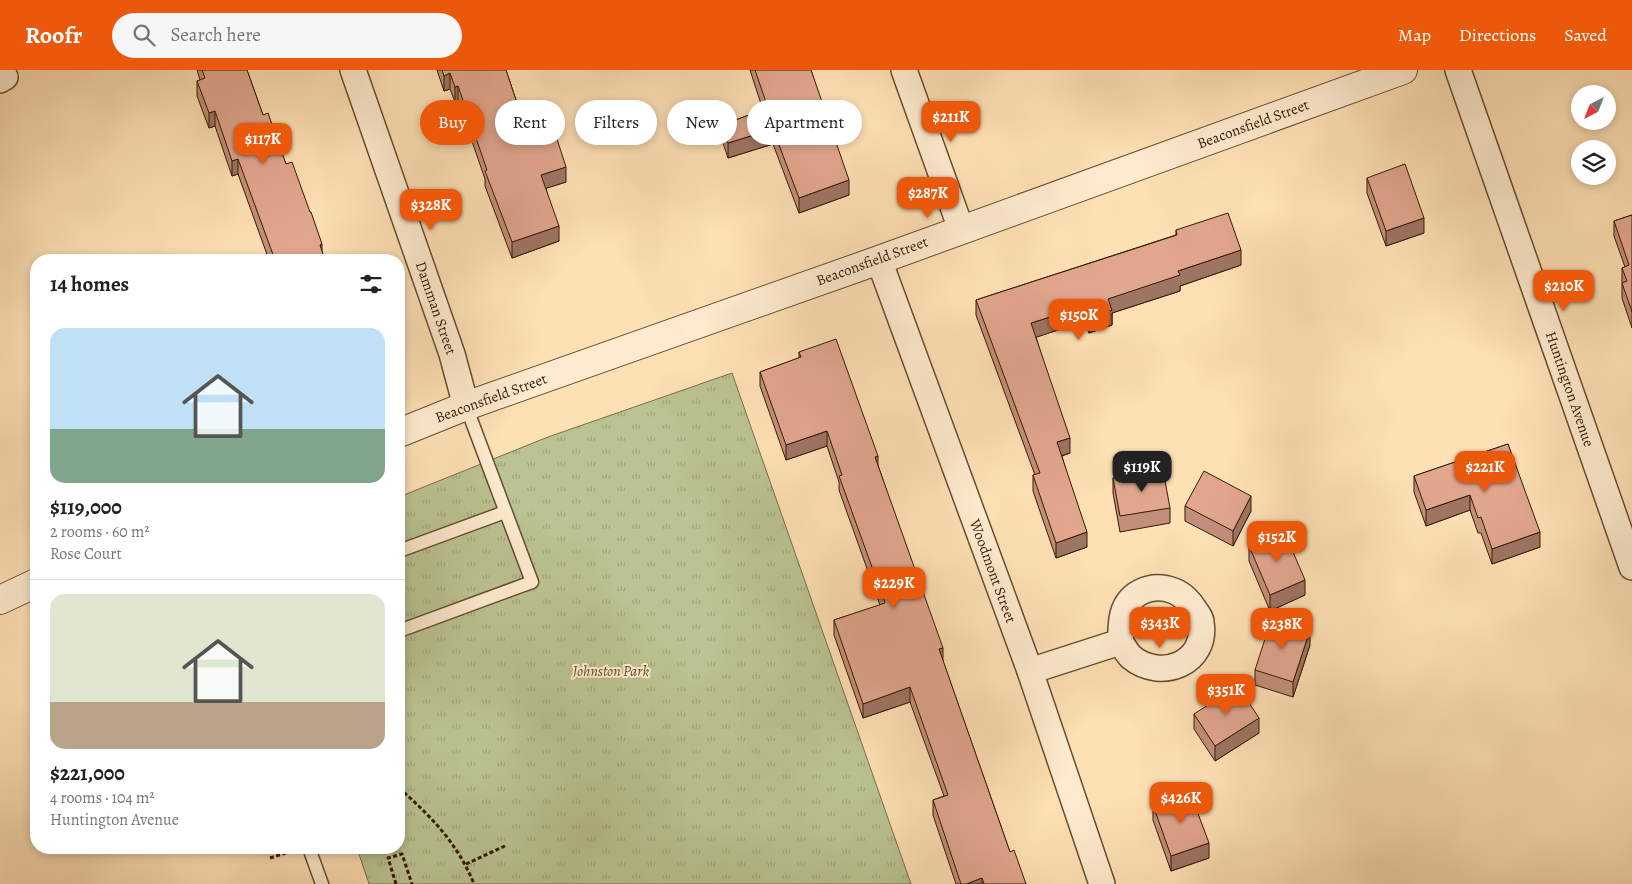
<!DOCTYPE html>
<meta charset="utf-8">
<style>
body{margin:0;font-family:Alegreya,serif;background:#f6f6f6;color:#202124;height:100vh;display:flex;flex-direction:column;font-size:19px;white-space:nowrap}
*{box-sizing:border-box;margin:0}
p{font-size:16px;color:#757577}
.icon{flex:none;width:28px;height:28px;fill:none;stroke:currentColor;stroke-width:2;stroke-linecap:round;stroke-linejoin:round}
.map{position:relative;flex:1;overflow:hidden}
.drawer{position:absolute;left:30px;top:184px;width:375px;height:600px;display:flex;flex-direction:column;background:#fff;border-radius:20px;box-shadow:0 2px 8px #0003}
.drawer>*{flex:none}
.banner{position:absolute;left:420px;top:30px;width:475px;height:45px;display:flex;gap:10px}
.needle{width:32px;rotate:222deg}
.fabs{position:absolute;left:1571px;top:15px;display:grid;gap:10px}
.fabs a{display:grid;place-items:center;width:45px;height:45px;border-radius:50%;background:#fff;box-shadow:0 2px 8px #0003;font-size:25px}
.price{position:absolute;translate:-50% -42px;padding:0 11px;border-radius:10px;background:#ea580c;color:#fff;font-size:16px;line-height:32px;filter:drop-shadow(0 1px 2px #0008)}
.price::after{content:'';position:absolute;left:50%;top:30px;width:15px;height:11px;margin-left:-8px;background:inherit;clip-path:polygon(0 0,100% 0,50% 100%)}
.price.on{background:#222;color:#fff}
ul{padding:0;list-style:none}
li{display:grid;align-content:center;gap:10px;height:265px;padding:0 20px}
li+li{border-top:1px solid #e0e0e0}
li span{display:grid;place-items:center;height:155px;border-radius:15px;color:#555}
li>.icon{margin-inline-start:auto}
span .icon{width:90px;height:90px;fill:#fffc;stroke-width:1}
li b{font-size:21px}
h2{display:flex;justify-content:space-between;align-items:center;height:60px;padding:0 20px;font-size:21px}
.tag{padding:0 18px;border-radius:22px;background:#fff;box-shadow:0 2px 8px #0003;font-size:18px;line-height:45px}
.tag.on{background:#ea580c;color:#fff}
header{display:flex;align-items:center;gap:30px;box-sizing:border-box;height:70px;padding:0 25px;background:#ea580c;color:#fff}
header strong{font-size:24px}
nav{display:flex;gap:28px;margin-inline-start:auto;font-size:18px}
.search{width:350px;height:45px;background:#f6f6f6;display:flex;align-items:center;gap:12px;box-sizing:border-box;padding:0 18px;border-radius:28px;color:#757577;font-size:19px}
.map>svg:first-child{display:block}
</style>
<header>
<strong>Roofr</strong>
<div class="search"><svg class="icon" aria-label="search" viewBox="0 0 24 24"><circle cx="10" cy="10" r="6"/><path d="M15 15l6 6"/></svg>Search here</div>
<nav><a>Map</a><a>Directions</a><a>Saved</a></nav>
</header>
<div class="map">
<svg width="1632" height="814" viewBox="0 0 1632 814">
<defs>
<pattern id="grass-tufts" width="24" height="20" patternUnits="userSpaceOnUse" patternTransform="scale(1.25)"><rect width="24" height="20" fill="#bac391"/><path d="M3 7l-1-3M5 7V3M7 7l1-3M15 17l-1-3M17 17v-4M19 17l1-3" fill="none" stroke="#a0a77b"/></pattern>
</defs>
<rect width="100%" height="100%" fill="#fee0b5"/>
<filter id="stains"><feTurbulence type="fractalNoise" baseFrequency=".004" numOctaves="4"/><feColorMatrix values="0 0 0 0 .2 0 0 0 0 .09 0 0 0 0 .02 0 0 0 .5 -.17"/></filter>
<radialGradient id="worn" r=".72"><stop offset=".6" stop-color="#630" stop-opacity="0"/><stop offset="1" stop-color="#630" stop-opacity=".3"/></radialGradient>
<path fill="url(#grass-tufts)" stroke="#786e4a" d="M 732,303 L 911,814 L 369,814 L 357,778 L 399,778 L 399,427 L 548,367 Z"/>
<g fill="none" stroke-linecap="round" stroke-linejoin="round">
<defs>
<g id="service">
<path d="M 399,481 L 505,442"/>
<path d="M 399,561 L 532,512 L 466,336"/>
<path d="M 309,778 L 322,814"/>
</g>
<g id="minor">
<path d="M 353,0 L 452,284 L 466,336"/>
<path d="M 904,0 L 961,159"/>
<path d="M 1458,0 L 1632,497"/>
<path d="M 0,10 L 5,7"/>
<path d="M 879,190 L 1030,601 L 1102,814"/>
<path d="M 1030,601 L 1120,572 C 1124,577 1127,583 1131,587 C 1161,612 1208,593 1201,552 C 1201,548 1197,543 1194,539 C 1190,532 1182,524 1174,521 C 1151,512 1126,523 1122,549 C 1121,556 1121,564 1120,572"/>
</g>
<g id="tertiary">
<path d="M 399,363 L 466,336 L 879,190 L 1403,0"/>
<path d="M 0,530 L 36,513"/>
</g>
</defs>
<use href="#service" stroke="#684c2f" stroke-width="15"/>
<use href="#minor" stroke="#684c2f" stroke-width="28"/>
<use href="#tertiary" stroke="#684c2f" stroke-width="30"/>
<g stroke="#361a02" stroke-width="3" stroke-dasharray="4 2.5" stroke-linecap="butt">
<path d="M 399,718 C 431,746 458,774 474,814"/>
<path d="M 270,788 L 289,782"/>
<path d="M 466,794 L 505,776"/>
<path d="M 396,814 L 388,788 L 402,784 L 412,814"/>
</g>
<use href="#service" stroke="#feebcf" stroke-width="12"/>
<use href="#minor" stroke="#feebcf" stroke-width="25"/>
<use href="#tertiary" stroke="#feebcf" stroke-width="28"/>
</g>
<g fill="#c28f7a" stroke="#361a02">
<path d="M 197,0 L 247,0 L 263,45 L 286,94 L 325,190 L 269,190 L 238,104 L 232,106 L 215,56 L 209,58 L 197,26 L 197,11 L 200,10 Z"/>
<path d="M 437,0 L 506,0 L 530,72 L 566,112 L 546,118 L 559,171 L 512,188 L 485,116 L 485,109 L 458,31 L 455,32 L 450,19 L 444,21 Z"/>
<path d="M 750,0 L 811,0 L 849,125 L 799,143 L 773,74 L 728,88 L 722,70 L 722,55 L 763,40 Z"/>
<path d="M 1367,108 L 1424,163 L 1386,176 L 1367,123 Z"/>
<path d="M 1632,145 L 1632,258 L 1622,228 L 1622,198 L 1625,197 L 1614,166 L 1614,151 Z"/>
<path d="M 1176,160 L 1241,195 L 1180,216 L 1180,221 L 1112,243 L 1112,255 L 1089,263 L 1087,258 L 1079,261 L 1076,254 L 1036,267 L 1070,383 L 1062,386 L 1087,477 L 1056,488 L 1033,421 L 1033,405 L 1035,405 L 976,245 L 976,230 L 1176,165 Z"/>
<path d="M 799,282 L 878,395 L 943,591 L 1010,782 L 1026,814 L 956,814 L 933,745 L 933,730 L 944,726 L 910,632 L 863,648 L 834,565 L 834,550 L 880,535 L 839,420 L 839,412 L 827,376 L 786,390 L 760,316 L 760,302 L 799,288 Z"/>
<path d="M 1508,374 L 1540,477 L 1492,494 L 1481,463 L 1478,463 L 1470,440 L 1426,456 L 1414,422 L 1414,406 Z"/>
<path d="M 1113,408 L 1170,438 L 1170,453 L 1120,462 L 1113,423 Z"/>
<path d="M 1185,436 L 1251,441 L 1233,476 L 1185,451 Z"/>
<path d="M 1249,476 L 1305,525 L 1270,541 L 1249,491 Z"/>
<path d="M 1310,575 L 1293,627 L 1255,615 L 1255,600 Z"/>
<path d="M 1194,644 L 1259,663 L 1215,691 L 1194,659 Z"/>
<path d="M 1153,735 L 1209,788 L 1171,801 L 1153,750 Z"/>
</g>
<g fill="#9e7463" stroke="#361a02">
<path d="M 450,3 L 450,19 L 444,21 L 444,6 Z"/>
<path d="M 458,16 L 458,31 L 455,32 L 455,17 Z"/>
<path d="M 215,41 L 215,56 L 209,58 L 209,43 Z"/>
<path d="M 773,59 L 773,74 L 728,88 L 728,73 Z"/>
<path d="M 238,89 L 238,104 L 232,106 L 232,91 Z"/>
<path d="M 566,97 L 566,112 L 541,120 L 541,105 Z"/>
<path d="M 849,110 L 849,125 L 799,143 L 799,128 Z"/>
<path d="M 1424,148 L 1424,163 L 1386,176 L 1386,161 Z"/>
<path d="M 559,156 L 559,171 L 512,188 L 512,172 Z"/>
<path d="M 322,174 L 322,189 L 320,175 Z"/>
<path d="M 1241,180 L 1241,195 L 1180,216 L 1180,221 L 1112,243 L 1112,255 L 1089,263 L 1089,248 L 1108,229 L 1178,201 Z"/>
<path d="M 1076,239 L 1076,254 L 1031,269 L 1031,253 Z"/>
<path d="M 1087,243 L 1087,258 L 1079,261 L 1079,246 Z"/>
<path d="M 827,361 L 827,376 L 786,390 L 786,375 Z"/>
<path d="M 1070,368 L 1070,383 L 1057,387 L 1057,372 Z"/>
<path d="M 878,386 L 878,401 L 875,387 Z"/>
<path d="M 1470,425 L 1470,440 L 1426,456 L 1426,440 Z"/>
<path d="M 1251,426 L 1251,441 L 1233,476 L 1233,461 Z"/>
<path d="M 1087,462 L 1087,477 L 1056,488 L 1056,473 Z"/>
<path d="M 1540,462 L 1540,477 L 1492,494 L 1492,479 Z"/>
<path d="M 1305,510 L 1305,525 L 1270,541 L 1270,525 Z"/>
<path d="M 1310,560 L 1310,575 L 1293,627 L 1293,612 Z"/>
<path d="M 943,578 L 943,592 L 939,579 Z"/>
<path d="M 910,617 L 910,632 L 863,648 L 863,634 Z"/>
<path d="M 1259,648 L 1259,663 L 1215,691 L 1215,676 Z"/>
<path d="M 1209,773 L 1209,788 L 1171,801 L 1171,786 Z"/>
<path d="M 982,808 L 982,814 L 966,814 Z"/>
</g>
<g fill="#e1a68e" stroke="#361a02">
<path d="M 202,0 L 247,0 L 263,45 L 268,43 L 286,94 L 292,92 L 310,142 L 311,142 L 322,174 L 320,175 L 325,190 L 275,190 L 238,89 L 232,91 L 215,41 L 209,43 L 197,11 L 205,8 Z"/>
<path d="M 442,0 L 506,0 L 530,72 L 555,63 L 566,97 L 541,105 L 559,156 L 512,172 L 485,101 L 487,100 L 458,16 L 455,17 L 450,3 L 444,6 Z"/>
<path d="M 755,0 L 811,0 L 849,110 L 799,128 L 773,59 L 728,73 L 722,55 L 768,38 Z"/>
<path d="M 1405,94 L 1424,148 L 1386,161 L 1367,108 Z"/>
<path d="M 1228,143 L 1241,180 L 1178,201 L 1180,205 L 1108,229 L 1112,240 L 1089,248 L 1087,243 L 1079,246 L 1076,239 L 1031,253 L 1070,368 L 1057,372 L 1087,462 L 1056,473 L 1033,405 L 1040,403 L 976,230 L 1177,165 L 1176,160 Z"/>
<path d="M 1632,145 L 1632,242 L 1622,213 L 1627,211 L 1622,198 L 1629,195 L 1614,151 Z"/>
<path d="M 836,269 L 878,386 L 875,387 L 943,578 L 939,579 L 1010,782 L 1014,780 L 1026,814 L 984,814 L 982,808 L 966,814 L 961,814 L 933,730 L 948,725 L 910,617 L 863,634 L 834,550 L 885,533 L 839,406 L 842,405 L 827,361 L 786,375 L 760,302 L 801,287 L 799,282 Z"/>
<path d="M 1508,374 L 1540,462 L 1492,479 L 1481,447 L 1478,448 L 1470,425 L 1426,440 L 1414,406 Z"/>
<path d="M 1163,400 L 1170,438 L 1120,446 L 1113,408 Z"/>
<path d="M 1204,401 L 1251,426 L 1233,461 L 1185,436 Z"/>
<path d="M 1284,461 L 1305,510 L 1270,525 L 1249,476 Z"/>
<path d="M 1272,547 L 1310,560 L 1293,612 L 1255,600 Z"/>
<path d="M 1238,616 L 1259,648 L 1215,676 L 1194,644 Z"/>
<path d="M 1190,722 L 1209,773 L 1171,786 L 1153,735 Z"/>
</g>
<g text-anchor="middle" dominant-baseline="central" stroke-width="4" stroke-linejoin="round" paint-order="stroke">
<g font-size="15" fill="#361a02" stroke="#feebcf">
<text transform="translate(1253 54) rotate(-20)">Beaconsfield Street</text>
<text transform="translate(872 191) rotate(-20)">Beaconsfield Street</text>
<text transform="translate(436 238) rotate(71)">Damman Street</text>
<text transform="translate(1570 319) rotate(71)">Huntington Avenue</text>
<text transform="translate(491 328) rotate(-20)">Beaconsfield Street</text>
<text transform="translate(993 501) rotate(70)">Woodmont Street</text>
</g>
<g font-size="15" font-style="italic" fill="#5e4d2d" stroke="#feebcf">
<text x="611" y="601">Johnston Park</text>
</g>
</g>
<rect width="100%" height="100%" filter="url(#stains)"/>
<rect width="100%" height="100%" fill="url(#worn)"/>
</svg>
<div class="fabs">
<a><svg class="needle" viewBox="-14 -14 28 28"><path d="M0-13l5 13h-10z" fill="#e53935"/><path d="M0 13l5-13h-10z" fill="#757577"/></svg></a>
<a><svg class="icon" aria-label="layers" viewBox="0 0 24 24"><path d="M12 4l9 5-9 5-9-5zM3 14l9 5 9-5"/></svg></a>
</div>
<b class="price" style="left:951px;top:73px">$211K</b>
<b class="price" style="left:263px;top:95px">$117K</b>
<b class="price" style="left:928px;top:149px">$287K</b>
<b class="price" style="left:431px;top:161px">$328K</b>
<b class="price" style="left:1564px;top:242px">$210K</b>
<b class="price" style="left:1079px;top:271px">$150K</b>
<b class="price on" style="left:1142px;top:423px">$119K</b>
<b class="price" style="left:1485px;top:423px">$221K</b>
<b class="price" style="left:1277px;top:493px">$152K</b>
<b class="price" style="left:894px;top:539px">$229K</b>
<b class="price" style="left:1160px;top:579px">$343K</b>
<b class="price" style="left:1282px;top:580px">$238K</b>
<b class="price" style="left:1226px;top:646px">$351K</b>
<b class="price" style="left:1181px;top:754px">$426K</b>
<div class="banner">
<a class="tag on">Buy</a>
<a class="tag">Rent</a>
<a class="tag">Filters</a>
<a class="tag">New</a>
<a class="tag">Apartment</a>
</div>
<section class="drawer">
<h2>14 homes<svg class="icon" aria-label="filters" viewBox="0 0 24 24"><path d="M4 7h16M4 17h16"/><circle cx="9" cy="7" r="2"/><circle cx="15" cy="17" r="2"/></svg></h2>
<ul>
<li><span style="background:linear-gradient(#bfe0f5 65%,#7fa58c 0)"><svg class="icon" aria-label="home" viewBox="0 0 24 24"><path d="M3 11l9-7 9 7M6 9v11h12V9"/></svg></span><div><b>$119,000</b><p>2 rooms · 60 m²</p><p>Rose Court</p></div></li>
<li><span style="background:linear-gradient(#dfe7d0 70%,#b9a48a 0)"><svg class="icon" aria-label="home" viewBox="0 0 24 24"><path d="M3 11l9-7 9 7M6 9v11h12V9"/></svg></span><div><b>$221,000</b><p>4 rooms · 104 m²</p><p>Huntington Avenue</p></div></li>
</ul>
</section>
</div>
